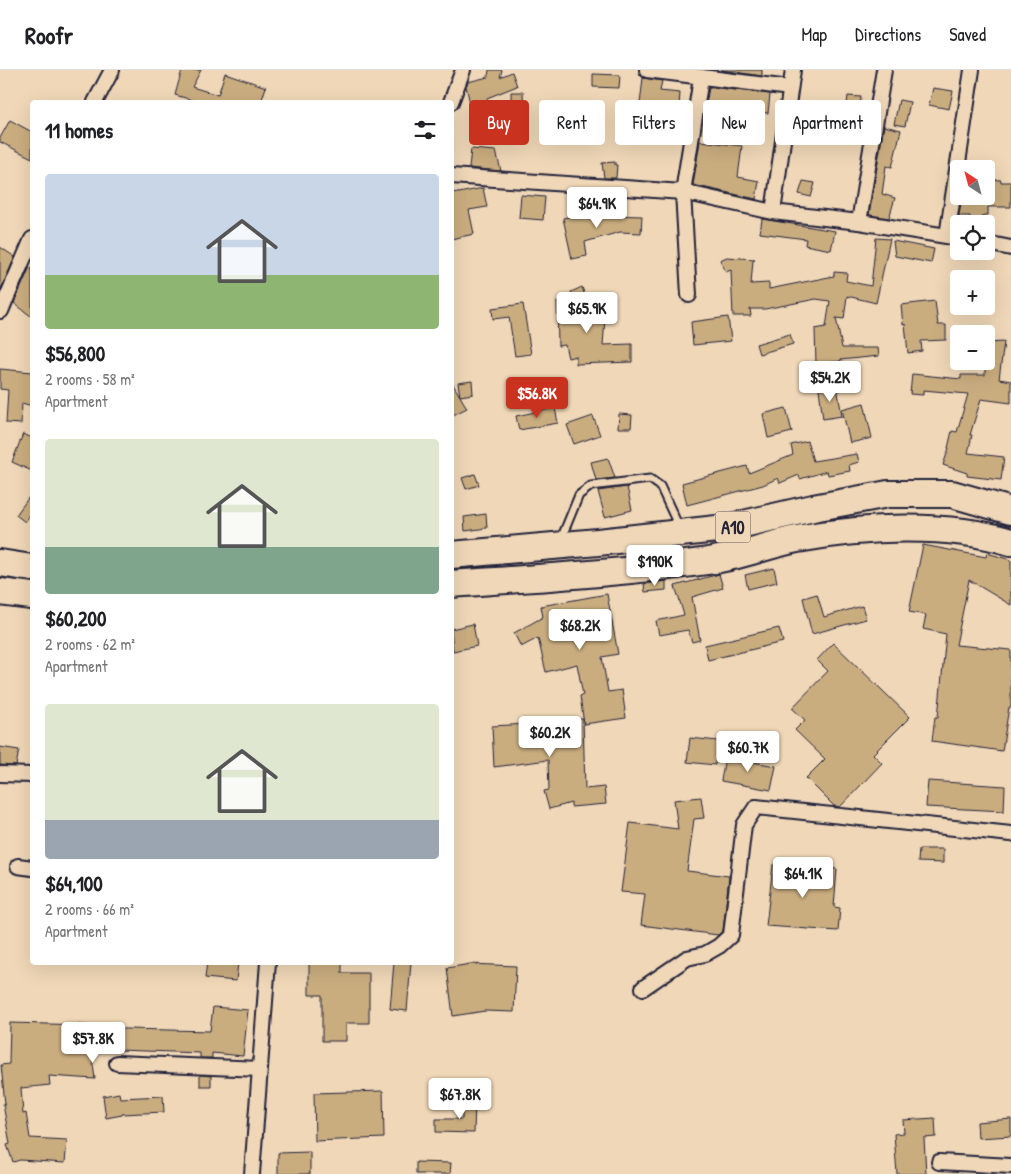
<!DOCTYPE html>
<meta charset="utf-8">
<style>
body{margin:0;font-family:"Patrick Hand",sans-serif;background:#f2f2f2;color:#202124;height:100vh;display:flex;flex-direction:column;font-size:19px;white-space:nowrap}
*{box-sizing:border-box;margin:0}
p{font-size:16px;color:#757577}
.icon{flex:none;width:28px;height:28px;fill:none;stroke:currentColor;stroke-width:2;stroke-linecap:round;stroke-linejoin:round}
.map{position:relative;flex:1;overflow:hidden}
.sheet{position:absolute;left:30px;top:30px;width:424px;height:865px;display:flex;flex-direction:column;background:#fff;border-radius:5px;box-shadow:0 5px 20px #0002}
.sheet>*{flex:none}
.top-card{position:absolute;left:469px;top:30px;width:466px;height:45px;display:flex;gap:10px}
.needle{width:32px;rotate:324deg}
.controls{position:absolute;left:950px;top:90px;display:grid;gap:10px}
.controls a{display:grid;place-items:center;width:45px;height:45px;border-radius:5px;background:#fff;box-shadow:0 5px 20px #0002;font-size:25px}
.price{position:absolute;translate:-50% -42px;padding:0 11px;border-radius:5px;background:#fff;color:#222;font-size:16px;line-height:32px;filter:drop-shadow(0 1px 2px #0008)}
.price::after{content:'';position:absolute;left:50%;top:30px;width:15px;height:11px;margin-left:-8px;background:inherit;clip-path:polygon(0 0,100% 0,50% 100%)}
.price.selected{background:#c8321e;color:#fff}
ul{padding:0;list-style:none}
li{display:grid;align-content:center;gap:10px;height:265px;padding:0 15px}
li span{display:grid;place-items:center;height:155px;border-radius:5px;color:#555}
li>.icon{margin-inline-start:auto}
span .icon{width:90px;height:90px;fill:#fffc;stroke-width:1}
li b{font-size:21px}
h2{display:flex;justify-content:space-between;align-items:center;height:60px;padding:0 15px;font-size:21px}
.tag{padding:0 18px;border-radius:5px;background:#fff;box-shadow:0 5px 20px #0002;font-size:18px;line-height:45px}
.tag.selected{background:#c8321e;color:#fff}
header{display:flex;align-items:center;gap:30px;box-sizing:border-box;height:70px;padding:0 25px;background:#fff;border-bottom:1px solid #e0e0e0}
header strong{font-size:24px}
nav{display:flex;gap:28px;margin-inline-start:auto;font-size:18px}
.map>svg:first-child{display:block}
</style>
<header>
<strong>Roofr</strong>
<nav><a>Map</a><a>Directions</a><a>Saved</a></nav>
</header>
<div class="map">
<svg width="1011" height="1104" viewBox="0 0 1011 1104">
<rect width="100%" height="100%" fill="#efd7b7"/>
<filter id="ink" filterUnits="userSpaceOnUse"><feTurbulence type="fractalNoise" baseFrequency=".02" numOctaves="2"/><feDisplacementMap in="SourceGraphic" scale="10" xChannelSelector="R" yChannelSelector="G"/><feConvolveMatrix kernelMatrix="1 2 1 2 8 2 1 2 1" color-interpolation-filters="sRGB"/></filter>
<g filter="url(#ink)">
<g fill="#caad7f" stroke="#22223b">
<path d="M 182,0 L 201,0 L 192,17 L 218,25 L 225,3 L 266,17 L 261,32 L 199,32 L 175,25 Z"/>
<path d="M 489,0 L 502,0 L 500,7 L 512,2 L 517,16 L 487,28 L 487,39 L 472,42 L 466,16 L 468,12 L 488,7 Z"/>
<path d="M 721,0 L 762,0 L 762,6 Z"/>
<path d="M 593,4 L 620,5 L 619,18 L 593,17 Z"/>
<path d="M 643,8 L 662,11 L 660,21 L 680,23 L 679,36 L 671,36 L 670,48 L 661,47 L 660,62 L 637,60 Z"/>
<path d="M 709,17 L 770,24 L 768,43 L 744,40 L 743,55 L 730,54 L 730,45 L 705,41 Z"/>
<path d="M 933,18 L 953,21 L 949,39 L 929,35 Z"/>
<path d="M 511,22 L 523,22 L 525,67 L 512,68 Z"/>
<path d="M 848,26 L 861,27 L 859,48 L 835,46 L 834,61 L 819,59 L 822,32 L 847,34 Z"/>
<path d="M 899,30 L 910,32 L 905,56 L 894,54 Z"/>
<path d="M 10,50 L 32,62 L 32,88 L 0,72 L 0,68 Z"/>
<path d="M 884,56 L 901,60 L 892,97 L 886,96 L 882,124 L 895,128 L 889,148 L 869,145 Z"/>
<path d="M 700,71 L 742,76 L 738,107 L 759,111 L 756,129 L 693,115 Z"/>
<path d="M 471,79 L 496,81 L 501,101 L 469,98 Z"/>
<path d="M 615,92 L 615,95 L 617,95 L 616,108 L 604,108 L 602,93 Z"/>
<path d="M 986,109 L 1001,110 L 1001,112 L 1011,112 L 1011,137 L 988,137 L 988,145 L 983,145 L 982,154 L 969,154 L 970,146 L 959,146 L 962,126 L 986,126 Z"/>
<path d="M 803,111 L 815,113 L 811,127 L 799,124 Z"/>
<path d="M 483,118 L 487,137 L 469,140 L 474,164 L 451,169 L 451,122 L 459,123 Z"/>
<path d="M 521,125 L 545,127 L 543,150 L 519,148 Z"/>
<path d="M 607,140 L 608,145 L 642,146 L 641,163 L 620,162 L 585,172 L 587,186 L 572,189 L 563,148 L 579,145 L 579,147 Z"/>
<path d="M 762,149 L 835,161 L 831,180 L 805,175 L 806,169 L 760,163 Z"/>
<path d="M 876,168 L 890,169 L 876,233 L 847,226 L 844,249 L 836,248 L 842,278 L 878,278 L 879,286 L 840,290 L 840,292 L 832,292 L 832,294 L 816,294 L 815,259 L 826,257 L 830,231 L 816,229 L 765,239 L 750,239 L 751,246 L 733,246 L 731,200 L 726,202 L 720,190 L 727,187 L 755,189 L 753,190 L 751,214 L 769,213 L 769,219 L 834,206 L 834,202 L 847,203 L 846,211 L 871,216 Z"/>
<path d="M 893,171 L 934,179 L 931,193 L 895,186 Z"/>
<path d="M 0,177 L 15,187 L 0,221 Z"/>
<path d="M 30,197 L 32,199 L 32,247 L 14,233 Z"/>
<path d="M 582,217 L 587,232 L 590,233 L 589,248 L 605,249 L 603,275 L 632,274 L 632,292 L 576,294 L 576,286 L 568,288 L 565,275 L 558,276 L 557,232 L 574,231 L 571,222 Z"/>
<path d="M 935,231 L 938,255 L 946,255 L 946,270 L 921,271 L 922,281 L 908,283 L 905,254 L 903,255 L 901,235 Z"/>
<path d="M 523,234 L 531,284 L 515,286 L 509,247 L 493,249 L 492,238 Z"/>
<path d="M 728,247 L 731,271 L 693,275 L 691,252 Z"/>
<path d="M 790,264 L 793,274 L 759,284 L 756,274 Z"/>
<path d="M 1004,272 L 999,309 L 1011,311 L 1011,333 L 981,329 L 970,365 L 972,365 L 968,383 L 1004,387 L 1001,410 L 967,406 L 967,403 L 943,395 L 949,378 L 948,378 L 952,361 L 957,362 L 968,324 L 923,320 L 923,325 L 910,324 L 912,304 L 961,309 L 961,305 L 985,305 L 986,273 Z"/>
<path d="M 0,299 L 32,302 L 32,336 L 22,333 L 21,354 L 6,353 L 8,320 L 0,319 Z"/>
<path d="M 451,311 L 467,338 L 451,346 Z"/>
<path d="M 472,311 L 473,324 L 460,326 L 458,313 Z"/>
<path d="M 837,317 L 842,346 L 823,349 L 819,319 Z"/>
<path d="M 864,333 L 872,368 L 850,373 L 842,339 Z"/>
<path d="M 555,338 L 558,353 L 519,360 L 516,346 Z"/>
<path d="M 786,338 L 792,362 L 768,368 L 763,344 Z"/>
<path d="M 619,344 L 632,345 L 631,358 L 618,358 Z"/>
<path d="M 593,346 L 600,365 L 574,374 L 567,355 Z"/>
<path d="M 23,364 L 32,368 L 32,401 L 12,392 Z"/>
<path d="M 807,371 L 813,391 L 857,384 L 859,392 L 849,395 L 850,401 L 828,405 L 827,401 L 800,409 L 799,405 L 780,413 L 778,408 L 763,415 L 687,435 L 682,413 L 747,396 L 749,403 L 793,385 L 791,375 Z"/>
<path d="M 608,388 L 615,408 L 596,410 L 591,392 Z"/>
<path d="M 475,404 L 479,415 L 466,419 L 462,408 Z"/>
<path d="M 627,417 L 632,440 L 605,447 L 598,421 Z"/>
<path d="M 32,423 L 32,442 L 25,452 L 16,445 Z"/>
<path d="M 486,444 L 487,458 L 465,461 L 464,447 Z"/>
<path d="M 923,475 L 986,487 L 987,483 L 1011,490 L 1011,535 L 969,510 L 956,575 L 1011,580 L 1011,638 L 1009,637 L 1002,681 L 932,671 L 935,647 L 938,647 L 946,564 L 923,559 L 926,545 L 909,542 Z"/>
<path d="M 774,498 L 777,512 L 748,519 L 745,505 Z"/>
<path d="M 719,504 L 723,518 L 692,527 L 700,570 L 692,572 L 688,560 L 659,565 L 656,551 L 684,545 L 675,516 Z"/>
<path d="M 666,511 L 666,520 L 645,522 L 644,514 Z"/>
<path d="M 607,524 L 618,584 L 602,587 L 608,622 L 622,620 L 626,648 L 584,654 L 580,626 L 583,625 L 577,594 L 546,602 L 538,568 L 521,577 L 514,563 L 543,547 L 541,536 Z"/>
<path d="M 817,524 L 824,547 L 862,536 L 866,549 L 812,564 L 803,528 Z"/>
<path d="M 473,554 L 477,576 L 453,581 L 451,559 Z"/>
<path d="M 779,558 L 783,572 L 708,590 L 705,575 Z"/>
<path d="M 833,573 L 910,647 L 873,684 L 882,693 L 840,737 L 834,736 L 806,708 L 825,689 L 795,660 L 805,650 L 792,638 L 828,601 L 817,590 Z"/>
<path d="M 583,649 L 585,719 L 604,717 L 606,734 L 571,737 L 571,733 L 549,739 L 544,721 L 549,720 L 548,690 L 494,697 L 492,656 L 547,653 L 547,650 Z"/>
<path d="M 690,668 L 718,671 L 715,695 L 687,692 Z"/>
<path d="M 0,677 L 19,680 L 16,696 L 0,695 Z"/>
<path d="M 725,687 L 776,696 L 771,720 L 721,711 Z"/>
<path d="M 928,711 L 1005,716 L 1004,741 L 926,737 Z"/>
<path d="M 701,727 L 704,748 L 694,749 L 687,801 L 729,806 L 723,861 L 718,865 L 641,855 L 645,824 L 621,822 L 630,753 L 678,759 L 674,730 Z"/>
<path d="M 919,779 L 943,779 L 943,793 L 918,792 Z"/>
<path d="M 773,795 L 837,799 L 834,837 L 840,838 L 838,861 L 766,856 Z"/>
<path d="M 207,892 L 238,892 L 236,911 L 205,908 Z"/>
<path d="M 309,892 L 342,892 L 342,903 L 369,903 L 369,953 L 346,953 L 346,971 L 322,971 L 322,925 L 309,925 Z"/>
<path d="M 394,892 L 411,892 L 407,941 L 390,939 Z"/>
<path d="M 470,894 L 516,896 L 514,942 L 485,941 L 453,946 L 447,898 Z"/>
<path d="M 213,937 L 248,940 L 243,986 L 212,983 L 212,988 L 200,988 L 200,983 L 91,979 L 95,1009 L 49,1006 L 50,1015 L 21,1018 L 23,1044 L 26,1043 L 30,1068 L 67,1070 L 65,1093 L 20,1090 L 13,1092 L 7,1075 L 10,1074 L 3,1034 L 5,1034 L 1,995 L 9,994 L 10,953 L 85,955 L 85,958 L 210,961 Z"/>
<path d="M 200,1005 L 211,1006 L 211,1016 L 200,1016 Z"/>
<path d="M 383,1021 L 384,1068 L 315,1071 L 314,1023 Z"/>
<path d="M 119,1023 L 120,1028 L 163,1026 L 164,1042 L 122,1044 L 122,1045 L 106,1048 L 103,1026 Z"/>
<path d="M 462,1029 L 475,1029 L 474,1063 L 436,1062 L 436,1049 L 462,1049 Z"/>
<path d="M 935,1048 L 936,1067 L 924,1068 L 926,1104 L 897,1104 L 894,1064 L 904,1063 L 903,1050 Z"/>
<path d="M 1011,1049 L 1011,1066 L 978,1068 L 977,1052 Z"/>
<path d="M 310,1082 L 310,1104 L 278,1104 L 278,1083 Z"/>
<path d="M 416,1092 L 451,1093 L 450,1104 L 416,1104 Z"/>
</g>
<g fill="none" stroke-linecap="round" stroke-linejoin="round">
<defs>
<path id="lane" d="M 561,469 L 579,425 L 591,416 L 650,409 L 660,416 L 679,457"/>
<g id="street">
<path d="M 647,0 L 790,18"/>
<path d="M 95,32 L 112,0"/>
<path d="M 451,32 L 463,0"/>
<path d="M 451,106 L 683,122 L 773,142 L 859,152 L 959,168"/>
<path d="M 773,142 L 793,0"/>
<path d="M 859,152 L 884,0"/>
<path d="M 947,166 L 972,0"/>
<path d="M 986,173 L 1011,178"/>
<path d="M 689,225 L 683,122 L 701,8"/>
<path d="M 1,241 L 32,169"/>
<path d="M 0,704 L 32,705"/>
<path d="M 18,796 L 32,798"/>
<path d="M 643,918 L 687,888 L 705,884 L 719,876 L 731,865 L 744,755 L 756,737 L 1011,764"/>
<path d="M 117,993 L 260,999"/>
<path d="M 939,1092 L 1011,1096"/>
<path d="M 252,1104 L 268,892"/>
</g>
<g id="highway">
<path d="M 451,485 L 598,472 L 726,458 L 813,438 L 888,424 L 952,424 L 1011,441"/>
<path d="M 0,493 L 32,498"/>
<path d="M 451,514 C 537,508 623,503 708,491 C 738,487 767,475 797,469 C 863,457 946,452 1011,472"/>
<path d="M 0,522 L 32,526"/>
</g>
</defs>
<use href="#lane" stroke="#22223b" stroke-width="11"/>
<use href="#street" stroke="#22223b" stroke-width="18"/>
<use href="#highway" stroke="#22223b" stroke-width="30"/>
<use href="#lane" stroke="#efd7b7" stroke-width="7"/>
<use href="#street" stroke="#efd7b7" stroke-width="14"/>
<use href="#highway" stroke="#efd7b7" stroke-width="26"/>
</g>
</g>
<g text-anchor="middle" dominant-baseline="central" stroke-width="4" stroke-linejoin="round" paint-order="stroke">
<rect fill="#efd7b7" stroke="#605860" stroke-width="1" x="715.5" y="441.5" width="35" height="31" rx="4"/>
<g font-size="18" font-weight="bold" fill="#22223b">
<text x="733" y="457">A10</text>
</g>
</g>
</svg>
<div class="controls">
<a><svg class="needle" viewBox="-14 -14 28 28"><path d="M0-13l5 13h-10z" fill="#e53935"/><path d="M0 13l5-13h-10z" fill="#757577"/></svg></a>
<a><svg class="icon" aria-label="locate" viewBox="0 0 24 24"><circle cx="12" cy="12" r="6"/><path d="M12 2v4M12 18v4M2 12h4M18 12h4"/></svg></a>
<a>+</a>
<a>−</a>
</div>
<b class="price" style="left:597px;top:159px">$64.9K</b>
<b class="price" style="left:587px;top:264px">$65.9K</b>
<b class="price" style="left:830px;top:333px">$54.2K</b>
<b class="price selected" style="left:537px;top:349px">$56.8K</b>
<b class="price" style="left:655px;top:517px">$190K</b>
<b class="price" style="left:580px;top:581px">$68.2K</b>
<b class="price" style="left:550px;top:688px">$60.2K</b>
<b class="price" style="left:748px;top:703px">$60.7K</b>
<b class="price" style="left:803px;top:829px">$64.1K</b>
<b class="price" style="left:93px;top:994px">$57.8K</b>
<b class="price" style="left:460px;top:1050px">$67.8K</b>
<div class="top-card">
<a class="tag selected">Buy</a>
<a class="tag">Rent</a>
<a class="tag">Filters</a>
<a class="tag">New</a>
<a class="tag">Apartment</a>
</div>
<section class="sheet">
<h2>11 homes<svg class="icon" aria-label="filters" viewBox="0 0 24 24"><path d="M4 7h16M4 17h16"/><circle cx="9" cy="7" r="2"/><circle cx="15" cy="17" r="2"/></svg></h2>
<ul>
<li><span style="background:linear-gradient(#c9d6e8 65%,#8fb573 0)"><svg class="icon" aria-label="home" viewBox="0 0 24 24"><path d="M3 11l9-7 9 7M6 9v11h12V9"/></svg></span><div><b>$56,800</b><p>2 rooms · 58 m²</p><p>Apartment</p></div></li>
<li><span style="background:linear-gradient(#dfe7d0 70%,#7fa58c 0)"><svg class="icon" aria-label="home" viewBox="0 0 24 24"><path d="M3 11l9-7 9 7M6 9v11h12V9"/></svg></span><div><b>$60,200</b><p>2 rooms · 62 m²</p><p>Apartment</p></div></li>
<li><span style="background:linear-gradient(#dfe7d0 75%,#9aa5b1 0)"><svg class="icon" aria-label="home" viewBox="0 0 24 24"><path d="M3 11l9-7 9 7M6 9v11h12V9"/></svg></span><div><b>$64,100</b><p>2 rooms · 66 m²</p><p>Apartment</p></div></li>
</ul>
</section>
</div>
